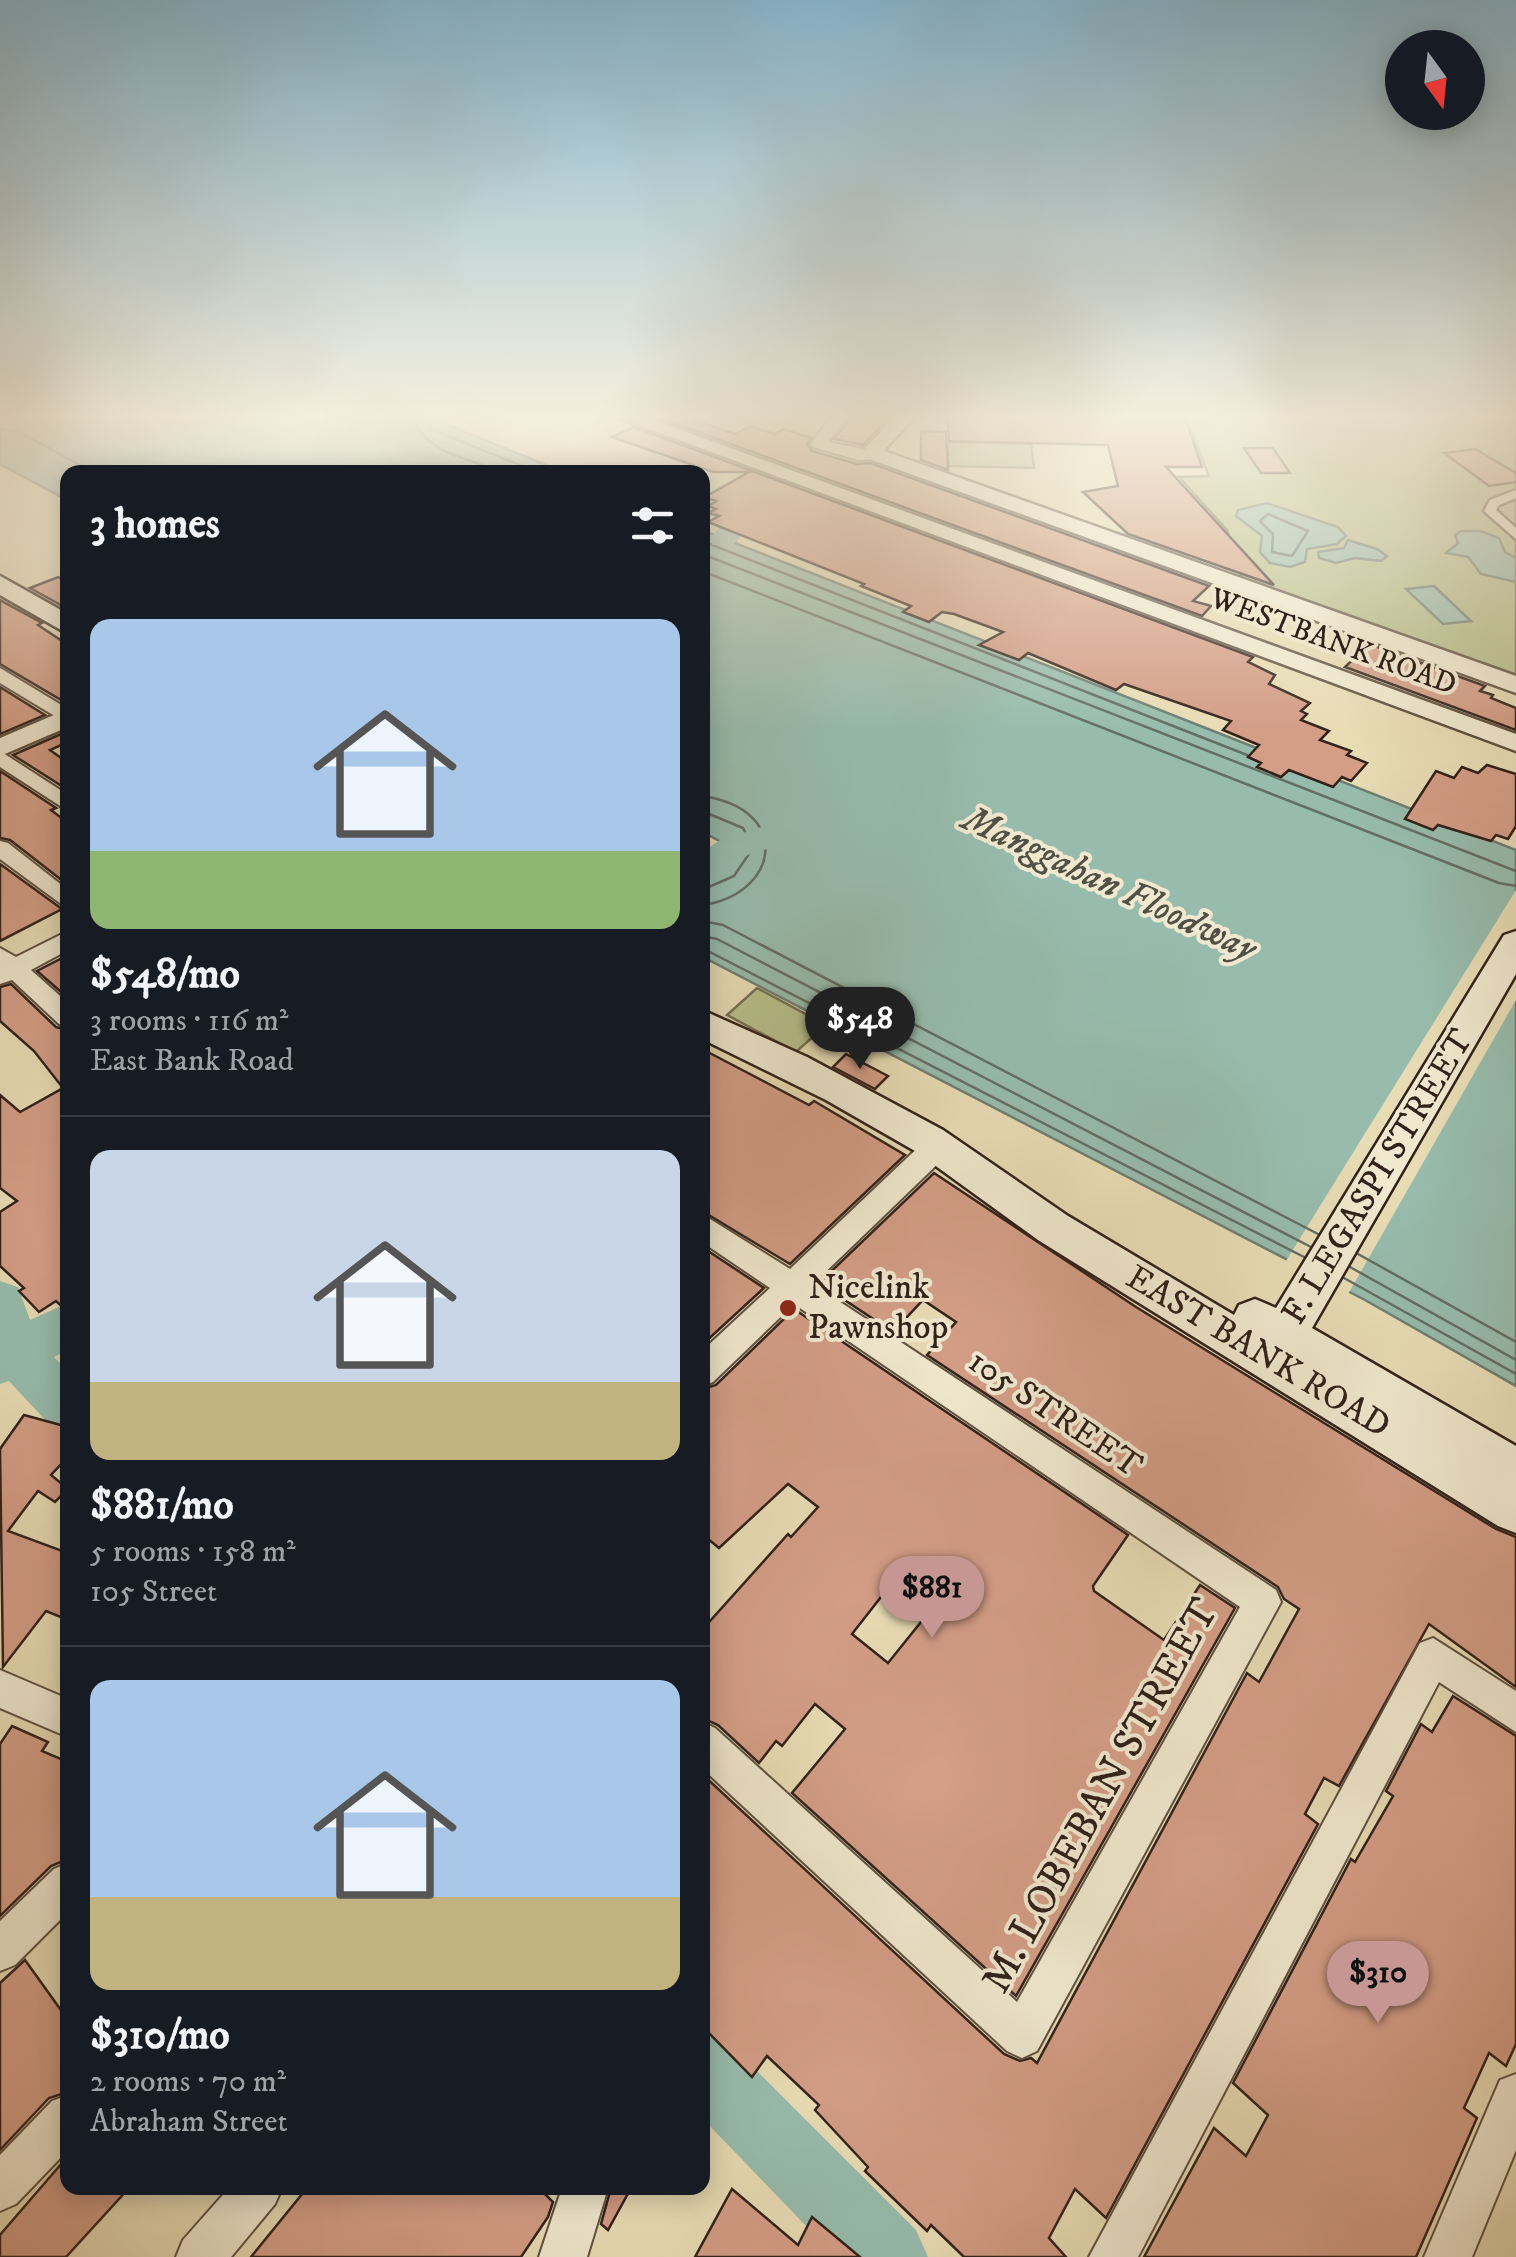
<!DOCTYPE html>
<meta charset="utf-8">
<style>
body{margin:0;font-family:"IM FELL DW Pica",serif;background:#20242c;color:#f1f3f6;height:100vh;display:flex;flex-direction:column;font-size:38px;white-space:nowrap}
*{box-sizing:border-box;margin:0}
p{font-size:32px;color:#9ea1a6}
.icon{flex:none;width:55px;height:55px;fill:none;stroke:currentColor;stroke-width:2;stroke-linecap:round;stroke-linejoin:round}
.map{position:relative;flex:1;overflow:hidden}
.details{position:absolute;left:60px;top:465px;width:650px;height:1730px;display:flex;flex-direction:column;background:#171b24;border-radius:20px;box-shadow:0 5px 25px #0003}
.details>*{flex:none}
.needle{width:65px;rotate:165deg}
.controls{position:absolute;left:1385px;top:30px;display:grid;gap:20px}
.controls a{display:grid;place-items:center;width:100px;height:100px;border-radius:50%;background:#171b24;box-shadow:0 5px 25px #0003;font-size:50px}
.price{position:absolute;translate:-50% -85px;padding:0 22px;border-radius:35px;background:#c59692;color:#111;font-size:32px;line-height:65px;filter:drop-shadow(0 2px 5px #0008)}
.price::after{content:'';position:absolute;left:50%;top:60px;width:30px;height:22px;margin-left:-15px;background:inherit;clip-path:polygon(0 0,100% 0,50% 100%)}
.price.current{background:#222;color:#fff}
ul{padding:0;list-style:none}
li{display:grid;align-content:center;gap:20px;height:530px;padding:0 30px}
li+li{border-top:2px solid #363941}
li span{display:grid;place-items:center;height:310px;border-radius:20px;color:#555}
li>.icon{margin-inline-start:auto}
span .icon{width:180px;height:180px;fill:#fffc;stroke-width:1}
li b{font-size:42px}
h2{display:flex;justify-content:space-between;align-items:center;height:120px;padding:0 30px;font-size:42px}
.map>svg:first-child{display:block}
</style>
<div class="map">
<svg width="1516" height="2257" viewBox="0 0 1516 2257">
<rect width="100%" height="100%" fill="#e8dcb5"/>
<filter id="stains"><feTurbulence type="fractalNoise" baseFrequency=".002" numOctaves="4"/><feColorMatrix values="0 0 0 0 .2 0 0 0 0 .09 0 0 0 0 .02 0 0 0 .5 -.17"/></filter>
<radialGradient id="worn" r=".72"><stop offset=".6" stop-color="#630" stop-opacity="0"/><stop offset="1" stop-color="#630" stop-opacity=".3"/></radialGradient>
<g fill="#b8c08c" stroke="#747053" stroke-width="2.5">
<path d="M 1185,415 L 1516,415 L 1516,678 L 1242,580 L 1227,530 L 1179,477 L 1209,476 Z"/>
<path d="M 947,442 L 1031,444 L 1034,468 L 949,466 Z"/>
<path d="M 757,988 L 826,1025 L 796,1052 L 727,1015 Z"/>
</g>
<g fill="#97bcad" stroke="#6e7e72" stroke-width="2.5">
<path d="M 0,415 L 424,415 L 563,472 L 68,472 L 67,500 L 0,464 Z"/>
<path d="M 1267,503 L 1338,527 L 1346,536 L 1337,544 L 1307,549 L 1305,562 L 1290,567 L 1270,563 L 1260,552 L 1262,536 L 1236,516 L 1238,510 Z"/>
<path d="M 702,530 L 1516,850 L 1516,1386 L 1365,1300 L 703,957 L 703,870 L 732,848 L 703,832 Z"/>
<path d="M 1461,531 L 1481,531 L 1499,538 L 1505,552 L 1516,558 L 1516,582 L 1481,574 L 1468,557 L 1446,553 L 1458,543 L 1455,535 Z"/>
<path d="M 1348,540 L 1377,549 L 1387,556 L 1381,561 L 1355,558 L 1336,563 L 1319,558 L 1318,552 L 1344,548 Z"/>
<path d="M 1434,586 L 1471,621 L 1443,624 L 1406,589 Z"/>
</g>
<path fill="#e8dcb5" d="M 1516,890 L 1516,1000 L 1347,1296 L 1284,1264 Z"/>
<g fill="none" stroke-linecap="round" stroke-linejoin="round">
<g stroke="#646e64" stroke-width="2.5">
<path d="M 412,415 C 423,453 471,460 504,472"/>
<path d="M 425,415 L 431,429 L 537,472"/>
<path d="M 0,429 L 19,432 L 93,472"/>
<path d="M 1268,514 L 1308,531 L 1292,556 L 1272,552 L 1273,534 L 1260,521 Z"/>
<path d="M 702,541 L 1247,755"/>
<path d="M 702,554 L 1516,871"/>
<path d="M 702,571 L 1499,883 L 1516,886"/>
<path d="M 702,796 C 794,809 779,895 702,905"/>
<path d="M 702,811 L 743,828 L 753,848 L 734,876 L 702,890"/>
<path d="M 702,921 L 723,925 L 1318,1234"/>
<path d="M 702,936 L 717,939 L 1311,1247"/>
<path d="M 702,948 L 1304,1257"/>
<path d="M 1358,1254 L 1516,1342"/>
<path d="M 1350,1267 L 1516,1360"/>
<path d="M 1344,1278 L 1516,1374"/>
</g>
<g fill="#97bcad" fill-rule="evenodd">
<path d="M 773,469 C 783,472 790,479 795,487 L 756,512 L 759,516 L 733,545 L 713,545 L 709,539 L 728,518 L 722,511 L 761,487 L 760,477 Z"/>
<path d="M 781,821 L 794,824 L 799,832 C 788,849 763,847 746,856 C 730,864 720,877 702,882 L 702,852 L 720,840 Z"/>
<path d="M 0,1281 L 18,1287 L 30,1320 L 68,1303 L 68,1350 L 54,1357 L 68,1371 L 68,1430 L 49,1424 L 9,1381 L 0,1384 Z"/>
<path d="M 702,2030 L 727,2041 L 916,2230 L 928,2257 L 836,2257 L 702,2118 Z"/>
</g>
</g>
<g fill="#d39d86" stroke="#31211a" stroke-width="2.5" fill-rule="evenodd">
<path d="M 661,415 L 680,415 L 735,434 L 751,426 L 774,434 L 784,429 L 811,438 L 807,444 L 812,451 L 857,464 L 870,463 L 1209,586 L 1193,601 L 1211,606 L 1202,616 L 657,417 Z"/>
<path d="M 853,415 L 891,415 L 863,445 L 834,439 Z"/>
<path d="M 947,415 L 1184,415 L 1202,467 L 1166,467 L 1274,585 L 1128,534 L 1083,492 L 1118,486 L 1108,445 L 949,441 Z"/>
<path d="M 634,427 L 1253,657 L 1248,662 L 1275,675 L 1269,684 L 1310,703 L 1301,711 L 1307,714 L 1301,720 L 1329,731 L 1320,740 L 1351,751 L 1347,755 L 1367,763 L 1351,781 L 1342,777 L 1333,787 L 1289,770 L 1281,777 L 1257,767 L 1261,763 L 1248,757 L 1259,745 L 1223,730 L 1231,721 L 1124,684 L 1116,690 L 1028,653 L 1019,660 L 979,645 L 1003,632 L 954,614 L 942,612 L 929,622 L 903,612 L 911,606 L 861,586 L 864,584 L 708,522 L 719,516 L 708,513 L 716,509 L 708,506 L 716,501 L 705,497 L 749,472 L 713,472 L 612,437 Z"/>
<path d="M 921,431 L 946,432 L 948,470 L 921,460 Z"/>
<path d="M 1244,448 L 1273,448 L 1290,473 L 1261,473 Z"/>
<path d="M 1475,449 L 1516,473 L 1516,482 L 1489,486 L 1444,453 Z"/>
<path d="M 58,577 L 68,582 L 68,609 L 30,588 Z"/>
<path d="M 0,600 L 42,623 L 38,625 L 68,645 L 68,704 L 0,664 Z"/>
<path d="M 1369,644 L 1485,686 L 1480,691 L 1493,695 L 1491,698 L 1516,708 L 1516,730 L 1345,667 Z"/>
<path d="M 0,687 L 45,715 L 0,734 Z"/>
<path d="M 68,731 L 68,742 L 50,750 L 68,763 L 68,790 L 13,755 Z"/>
<path d="M 1487,765 L 1516,774 L 1516,826 L 1508,839 L 1496,835 L 1491,841 L 1438,825 L 1433,830 L 1405,819 L 1436,771 L 1454,778 L 1462,767 L 1478,773 Z"/>
<path d="M 0,771 L 56,808 L 51,810 L 68,823 L 68,885 L 10,840 L 0,838 Z"/>
<path d="M 0,864 L 62,909 L 0,941 Z"/>
<path d="M 68,955 L 68,998 L 37,971 Z"/>
<path d="M 11,984 L 56,1027 L 68,1030 L 68,1312 L 56,1301 L 39,1312 L 19,1291 L 24,1288 L 0,1266 L 0,1212 L 17,1201 L 0,1188 L 0,1095 L 20,1112 L 63,1088 L 34,1051 L 0,1021 L 0,987 Z"/>
<path d="M 702,1049 L 809,1105 L 814,1101 L 905,1155 L 790,1264 L 702,1211 Z"/>
<path d="M 846,1054 L 888,1076 L 875,1089 L 833,1067 Z"/>
<path d="M 934,1173 L 1136,1307 L 1496,1529 L 1516,1537 L 1516,1687 L 1429,1624 L 1339,1786 L 1324,1778 L 1305,1814 L 1318,1824 L 1106,2218 L 1075,2189 L 1049,2238 L 1066,2257 L 964,2257 L 931,2225 L 927,2231 L 865,2171 L 868,2167 L 815,2110 L 819,2105 L 767,2056 L 752,2077 L 702,2026 L 702,1774 L 1004,2054 L 1020,2061 L 1031,2058 L 1037,2063 L 1247,1673 L 1259,1682 L 1299,1609 L 1284,1599 L 1278,1587 L 927,1355 L 956,1322 L 923,1300 L 893,1332 L 819,1283 Z"/>
<path d="M 702,1247 L 764,1288 L 702,1345 Z"/>
<path d="M 794,1309 L 1128,1535 L 1093,1586 L 1094,1591 L 1164,1640 L 1200,1585 L 1235,1608 L 1016,1996 L 792,1793 L 845,1729 L 815,1704 L 782,1746 L 776,1741 L 759,1763 L 718,1725 L 702,1718 L 702,1630 L 788,1534 L 791,1537 L 818,1507 L 788,1484 L 719,1548 L 702,1534 L 702,1389 L 716,1385 ZM 902,1584 L 933,1607 L 888,1663 L 852,1634 L 881,1597 L 887,1602 Z"/>
<path d="M 24,1415 L 68,1427 L 68,1457 L 51,1475 L 68,1489 L 55,1502 L 38,1491 L 8,1531 L 68,1553 L 68,1620 L 46,1611 L 3,1667 L 0,1449 Z"/>
<path d="M 1453,1696 L 1516,1736 L 1516,2044 L 1506,2066 L 1489,2053 L 1464,2108 L 1477,2118 L 1416,2257 L 1144,2257 L 1214,2128 L 1246,2156 L 1268,2115 L 1233,2083 L 1351,1859 L 1355,1862 L 1393,1796 L 1386,1791 L 1421,1724 L 1432,1732 Z"/>
<path d="M 12,1726 L 48,1742 L 42,1751 L 68,1762 L 68,1859 L 51,1866 L 0,1916 L 0,1744 Z"/>
<path d="M 25,1960 L 68,2020 L 68,2092 L 49,2098 L 0,2150 L 0,1983 Z"/>
<path d="M 68,2156 L 68,2188 L 129,2188 L 66,2257 L 0,2257 L 0,2235 Z"/>
<path d="M 307,2188 L 539,2188 L 553,2202 L 548,2217 L 521,2257 L 251,2257 Z"/>
<path d="M 611,2188 L 631,2188 L 608,2230 L 601,2224 Z"/>
<path d="M 732,2189 L 798,2245 L 812,2217 L 860,2257 L 695,2257 Z"/>
</g>
<g fill="none" stroke-linecap="round" stroke-linejoin="round">
<defs>
<path id="pedestrian" d="M 1516,490 L 1516,498 L 1499,505 L 1496,510 L 1516,528 L 1516,539 L 1484,511 L 1490,500 Z"/>
<g id="minor">
<path d="M 832,415 L 847,415 L 828,442 L 885,453 L 885,459 L 858,460 L 813,447 L 811,444 Z"/>
<path d="M 0,668 L 68,709 L 68,724 L 0,683 Z"/>
<path d="M 0,751 L 68,795 L 68,811 L 0,767 Z"/>
<path d="M 0,841 L 8,843 L 68,890 L 68,909 L 0,859 Z"/>
<path d="M 68,931 L 68,950 L 31,970 L 68,1003 L 68,1027 L 59,1024 L 12,980 L 0,984 L 0,948 L 16,957 Z"/>
<path d="M 937,1136 L 947,1139 L 951,1147 L 947,1155 L 813,1284 L 1276,1590 L 1281,1602 L 1037,2051 L 1022,2058 L 1007,2051 L 702,1768 L 702,1722 L 715,1728 L 1017,2002 L 1240,1607 L 794,1304 L 713,1382 L 702,1386 L 702,1351 L 770,1288 L 702,1242 L 702,1214 L 790,1269 L 927,1139 Z"/>
<path d="M 1433,1638 L 1516,1691 L 1516,1732 L 1439,1682 L 1138,2257 L 1089,2257 L 1420,1643 Z"/>
<path d="M 0,1670 L 68,1699 L 68,1737 L 0,1708 Z"/>
<path d="M 68,1863 L 68,1912 L 15,1965 L 0,1971 L 0,1921 L 54,1869 Z"/>
<path d="M 1516,2074 L 1516,2150 L 1472,2257 L 1424,2257 L 1500,2080 Z"/>
<path d="M 68,2095 L 68,2150 L 16,2204 L 0,2211 L 0,2155 L 52,2101 Z"/>
<path d="M 229,2188 L 282,2188 L 275,2204 L 231,2257 L 176,2257 L 183,2240 Z"/>
<path d="M 562,2188 L 608,2188 L 587,2257 L 539,2257 Z"/>
</g>
<g id="tertiary">
<path d="M 612,415 L 640,415 L 1516,734 L 1516,751 Z"/>
<path d="M 897,415 L 917,415 L 885,449 L 887,452 L 1516,676 L 1516,693 L 872,460 L 865,448 Z"/>
<path d="M 68,709 L 68,727 L 0,756 L 0,738 Z"/>
</g>
<g id="secondary">
<path d="M 0,576 L 68,614 L 68,634 L 0,595 Z"/>
<path d="M 1516,931 L 1516,974 L 1312,1328 L 1516,1446 L 1516,1533 L 1498,1526 L 1038,1240 L 915,1151 L 826,1100 L 702,1039 L 702,1010 L 807,1057 L 943,1130 L 1068,1216 L 1234,1315 L 1239,1305 L 1255,1299 L 1276,1308 L 1504,935 Z"/>
</g>
</defs>
<use href="#pedestrian" stroke="#5f5041" stroke-width="5"/>
<use href="#minor" stroke="#5f5041" stroke-width="4"/>
<use href="#tertiary" stroke="#5f5041" stroke-width="5"/>
<use href="#secondary" stroke="#31211a" stroke-width="5"/>
<use href="#pedestrian" fill="#f0e8cf" fill-rule="evenodd"/>
<use href="#minor" fill="#f0e8cf" fill-rule="evenodd"/>
<use href="#tertiary" fill="#f0e8cf" fill-rule="evenodd"/>
<use href="#secondary" fill="#f0e8cf" fill-rule="evenodd"/>
</g>
<linearGradient id="sky" x2="0" y2="1"><stop stop-color="#87b7d0"/><stop offset="0.57" stop-color="#f5efde"/><stop offset="1" stop-color="#f5efde" stop-opacity="0"/></linearGradient>
<rect width="1516" height="731" fill="url(#sky)"/>
<circle fill="#8f2418" stroke="#f0e8cf" stroke-width="4" cx="788" cy="1308" r="10"/>
<g text-anchor="middle" dominant-baseline="central" stroke-width="8" stroke-linejoin="round" paint-order="stroke">
<g font-size="30" fill="#31211a" stroke="#f0e8cf">
<text transform="translate(1333 642) rotate(20)">WESTBANK ROAD</text>
</g>
<g font-size="35" fill="#31211a" stroke="#f0e8cf">
<text transform="translate(1378 1177) rotate(-59)">F. LEGASPI STREET</text>
<text transform="translate(1258 1352) rotate(31)">EAST BANK ROAD</text>
<text transform="translate(1055 1414) rotate(34)">105 STREET</text>
</g>
<g font-size="35" fill="#31211a" stroke="#f0e8cf" text-anchor="start">
<text x="808" y="1288">Nicelink<tspan x="808" dy="40">Pawnshop</tspan></text>
</g>
<g font-size="38" font-style="italic" fill="#505046" stroke="#f0e8cf">
<text transform="translate(1109 884) rotate(25)">Manggahan Floodway</text>
</g>
<g font-size="42" fill="#31211a" stroke="#f0e8cf">
<text transform="translate(1101 1796) rotate(-61)">M. LOBEBAN STREET</text>
</g>
</g>
<rect width="100%" height="100%" filter="url(#stains)"/>
<rect width="100%" height="100%" fill="url(#worn)"/>
</svg>
<div class="controls">
<a><svg class="needle" viewBox="-14 -14 28 28"><path d="M0-13l5 13h-10z" fill="#e53935"/><path d="M0 13l5-13h-10z" fill="#9ea1a6"/></svg></a>
</div>
<b class="price current" style="left:860px;top:1072px">$548</b>
<b class="price" style="left:932px;top:1641px">$881</b>
<b class="price" style="left:1378px;top:2026px">$310</b>
<section class="details">
<h2>3 homes<svg class="icon" aria-label="filters" viewBox="0 0 24 24"><path d="M4 7h16M4 17h16"/><circle cx="9" cy="7" r="2"/><circle cx="15" cy="17" r="2"/></svg></h2>
<ul>
<li><span style="background:linear-gradient(#a9c7e8 75%,#8fb573 0)"><svg class="icon" aria-label="home" viewBox="0 0 24 24"><path d="M3 11l9-7 9 7M6 9v11h12V9"/></svg></span><div><b>$548/mo</b><p>3 rooms · 116 m²</p><p>East Bank Road</p></div></li>
<li><span style="background:linear-gradient(#c9d6e8 75%,#c2b280 0)"><svg class="icon" aria-label="home" viewBox="0 0 24 24"><path d="M3 11l9-7 9 7M6 9v11h12V9"/></svg></span><div><b>$881/mo</b><p>5 rooms · 158 m²</p><p>105 Street</p></div></li>
<li><span style="background:linear-gradient(#a9c7e8 70%,#c2b280 0)"><svg class="icon" aria-label="home" viewBox="0 0 24 24"><path d="M3 11l9-7 9 7M6 9v11h12V9"/></svg></span><div><b>$310/mo</b><p>2 rooms · 70 m²</p><p>Abraham Street</p></div></li>
</ul>
</section>
</div>
